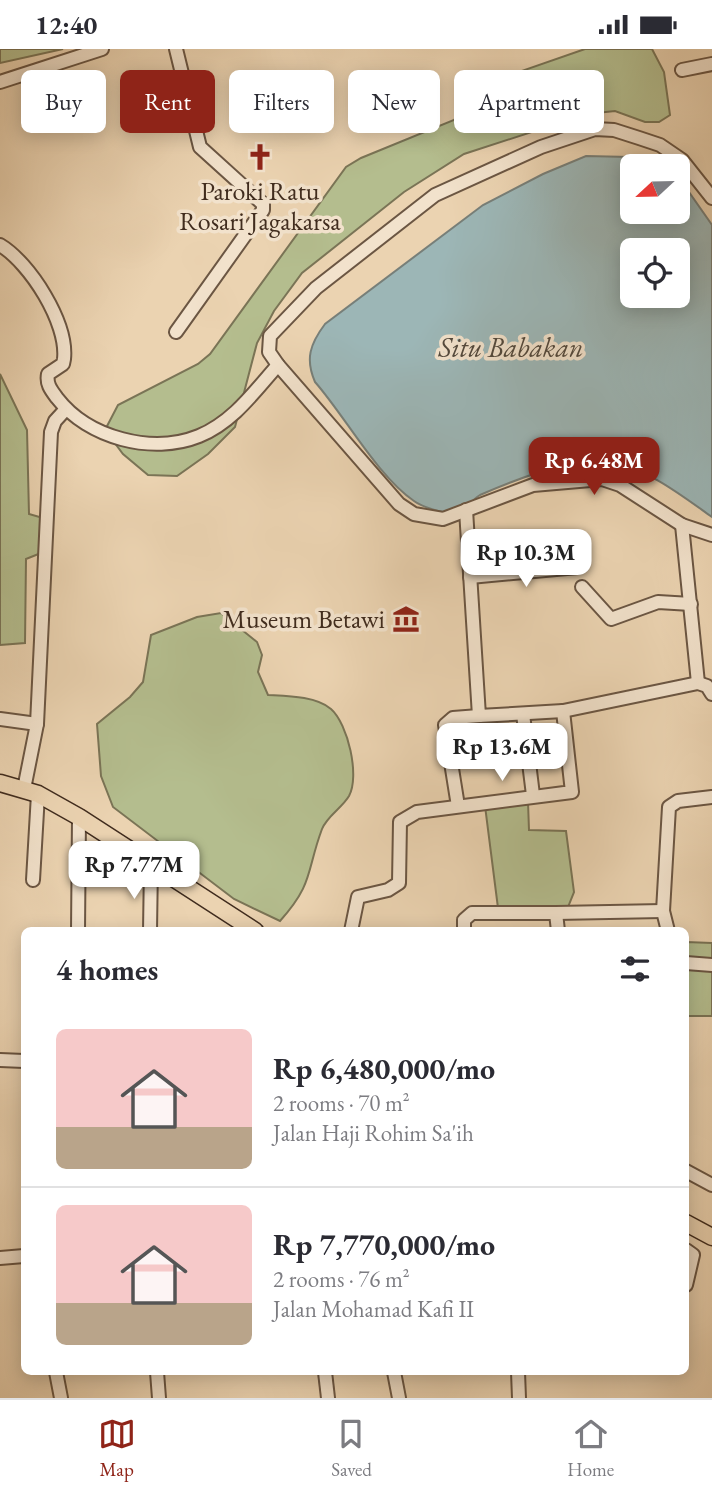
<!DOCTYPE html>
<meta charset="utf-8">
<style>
body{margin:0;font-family:"EB Garamond",serif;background:#f2f2f3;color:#2b2b33;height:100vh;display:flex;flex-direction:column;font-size:26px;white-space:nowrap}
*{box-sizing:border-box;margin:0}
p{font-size:23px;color:#7c7c81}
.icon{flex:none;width:38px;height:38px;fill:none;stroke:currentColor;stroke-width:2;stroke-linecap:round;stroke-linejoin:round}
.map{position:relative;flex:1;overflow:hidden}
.panel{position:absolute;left:21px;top:878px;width:668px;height:448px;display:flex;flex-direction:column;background:#fff;border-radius:10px;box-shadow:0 4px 18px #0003}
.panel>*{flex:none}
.hud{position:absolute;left:21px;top:21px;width:670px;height:63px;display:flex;gap:14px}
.needle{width:46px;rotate:248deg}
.buttons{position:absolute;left:620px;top:105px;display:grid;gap:14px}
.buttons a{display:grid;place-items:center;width:70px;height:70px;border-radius:10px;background:#fff;box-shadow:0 4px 18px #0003;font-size:35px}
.price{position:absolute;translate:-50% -60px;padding:0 16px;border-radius:14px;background:#fff;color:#222;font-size:23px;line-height:46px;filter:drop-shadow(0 2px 4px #0008)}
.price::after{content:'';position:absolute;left:50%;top:42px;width:21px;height:16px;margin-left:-10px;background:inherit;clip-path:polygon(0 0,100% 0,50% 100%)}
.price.current{background:#8f2418;color:#fff}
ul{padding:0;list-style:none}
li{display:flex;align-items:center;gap:21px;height:175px;padding:0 35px}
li+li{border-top:2px solid #e1e1e2}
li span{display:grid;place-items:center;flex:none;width:196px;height:140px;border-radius:10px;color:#555}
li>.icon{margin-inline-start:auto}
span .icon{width:84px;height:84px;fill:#fffc;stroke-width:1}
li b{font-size:30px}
h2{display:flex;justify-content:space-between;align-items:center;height:84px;padding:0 35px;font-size:30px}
.tag{padding:0 24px;border-radius:10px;background:#fff;box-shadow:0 4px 18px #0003;font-size:24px;line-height:63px}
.tag.current{background:#8f2418;color:#fff}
.status{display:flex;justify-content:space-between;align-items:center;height:49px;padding:0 35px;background:#fff;direction:ltr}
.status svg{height:19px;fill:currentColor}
.menu{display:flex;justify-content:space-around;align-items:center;height:98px;border-top:2px solid #e1e1e2;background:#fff;font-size:19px;color:#7c7c81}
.menu a{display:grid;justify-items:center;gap:4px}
.menu .current{color:#8f2418}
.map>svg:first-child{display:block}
</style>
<div class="status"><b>12:40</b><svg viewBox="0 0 49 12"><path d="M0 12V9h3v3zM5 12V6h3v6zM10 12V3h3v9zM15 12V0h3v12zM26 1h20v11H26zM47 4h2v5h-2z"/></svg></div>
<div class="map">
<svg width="712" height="1349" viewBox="0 0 712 1349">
<rect width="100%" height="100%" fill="#ebd3b1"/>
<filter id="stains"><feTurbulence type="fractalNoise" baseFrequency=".00286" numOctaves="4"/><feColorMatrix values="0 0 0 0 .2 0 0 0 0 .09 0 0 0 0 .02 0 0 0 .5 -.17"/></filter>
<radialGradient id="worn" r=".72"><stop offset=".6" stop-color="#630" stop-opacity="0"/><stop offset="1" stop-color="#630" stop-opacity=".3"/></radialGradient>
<g fill="#b4bd8e" stroke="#7a7456" stroke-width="2">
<path d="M 0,0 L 63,0 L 0,14 Z"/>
<path d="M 585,0 L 652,0 L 664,23 L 670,66 L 659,73 L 645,73 L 615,62 L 587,65 L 464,105 L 404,143 L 302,224 L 274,262 L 257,294 L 235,378 L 208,405 L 177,427 L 148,426 L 123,405 L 105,381 L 118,356 L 198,315 L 210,305 L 346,118 L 361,109 L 454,71 L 490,33 Z"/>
<path d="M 0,325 L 27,381 L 29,465 L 43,469 L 41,504 L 26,510 L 25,594 L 0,596 Z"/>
<path d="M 221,564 L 257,593 L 262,606 L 258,623 L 268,646 C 286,647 316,647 331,660 C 348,675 360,727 349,747 C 342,759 327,767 322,780 C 306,823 314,834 280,872 L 234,850 L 113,758 L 101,727 L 97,675 L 130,648 L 143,633 L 151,586 L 197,568 Z"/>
<path d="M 528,753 L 529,781 L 566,782 L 574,843 L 568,858 L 498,859 L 485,757 Z"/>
<path d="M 686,893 L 712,894 L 712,967 L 686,967 Z"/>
</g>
<path fill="#9cb6b6" stroke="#777f79" stroke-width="2" fill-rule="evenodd" d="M 586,107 L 630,108 L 656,117 L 632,117 L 632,163 L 677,163 L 677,126 L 712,176 L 712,468 C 681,446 647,419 609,413 C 575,407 512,432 480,446 C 471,451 466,463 455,464 C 445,465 422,458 414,452 C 378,428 345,367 315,333 C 305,310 310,295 325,275 L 483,156 L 543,125 ZM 632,201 L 677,201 L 677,247 L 632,247 Z"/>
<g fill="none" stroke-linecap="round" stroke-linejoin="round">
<defs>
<g id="minor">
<path d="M 682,21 L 712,15"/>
<path d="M 0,33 L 102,0"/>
<path d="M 712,149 L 682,111 L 660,96 L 639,89 L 614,81 L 595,80 L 541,98 L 435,146 L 316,239 L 270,287 L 269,303 L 278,316 L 399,455 L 414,465 L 443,470 L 533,436 L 602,430 L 620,436 L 682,476 L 712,486"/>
<path d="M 0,196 C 30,214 68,274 64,310 L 63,315 L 48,325 C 46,335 51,341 57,349 C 88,389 152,406 199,387 C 233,373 254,343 278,316"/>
<path d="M 176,283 L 263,161 L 263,155 L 200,98 L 176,0"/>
<path d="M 466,461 L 479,667 L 563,662 L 698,634 L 707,637 L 712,645"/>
<path d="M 682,476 L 698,634"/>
<path d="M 470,528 L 578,518"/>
<path d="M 582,538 L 611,570 L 658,553 L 691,555"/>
<path d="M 523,665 L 533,746"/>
<path d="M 0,670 L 37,675"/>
<path d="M 24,740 L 37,675 L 51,383 L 55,372 L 66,360"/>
<path d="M 458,757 L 445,676 L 453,669 L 479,667"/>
<path d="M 33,831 L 38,745"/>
<path d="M 556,864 L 663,862"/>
<path d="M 78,882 L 79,768"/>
<path d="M 150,882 L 151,815"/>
<path d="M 351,882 L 358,848 L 388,841 L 399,834 L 400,773 L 417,763 L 572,743 L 563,662"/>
<path d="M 464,882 L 464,871 L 472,864 L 556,864 L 558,882"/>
<path d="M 668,882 L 663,862 L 669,758 L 678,752 L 712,748"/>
<path d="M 686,914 L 712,916"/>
<path d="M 0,1011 L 24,1012"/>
<path d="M 686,1122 L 712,1136"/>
<path d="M 686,1201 L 693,1206 L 686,1236"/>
<path d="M 0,1209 L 24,1207"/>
<path d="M 56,1323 L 61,1349"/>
<path d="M 157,1323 L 159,1349"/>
<path d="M 325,1323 L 328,1349"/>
<path d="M 394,1323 L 399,1349"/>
<path d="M 518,1323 L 519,1349"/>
</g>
<g id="major">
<path d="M 0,734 L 38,745 L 79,768 L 255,882"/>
<path d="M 686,1174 L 712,1188"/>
</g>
</defs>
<use href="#minor" stroke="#6b5643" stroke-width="16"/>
<use href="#major" stroke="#402c1e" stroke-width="19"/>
<use href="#minor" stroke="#f2e2cc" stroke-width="12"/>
<use href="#major" stroke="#ebd3b1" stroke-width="16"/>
</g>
<defs>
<symbol id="church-bare" viewBox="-9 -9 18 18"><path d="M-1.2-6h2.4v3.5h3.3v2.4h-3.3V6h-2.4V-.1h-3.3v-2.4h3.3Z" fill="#8f2418" stroke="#f2e2cc" stroke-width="2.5" paint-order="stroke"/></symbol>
<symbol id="museum-bare" viewBox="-9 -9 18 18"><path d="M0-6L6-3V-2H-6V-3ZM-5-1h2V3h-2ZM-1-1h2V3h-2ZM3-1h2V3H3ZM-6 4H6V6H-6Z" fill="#8f2418" stroke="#f2e2cc" stroke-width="2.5" paint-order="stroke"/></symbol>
</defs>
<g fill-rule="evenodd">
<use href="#church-bare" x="241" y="89" width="38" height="38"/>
<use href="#museum-bare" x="387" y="551" width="38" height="38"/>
</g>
<g text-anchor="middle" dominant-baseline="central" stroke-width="7" stroke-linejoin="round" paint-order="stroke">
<g font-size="26" fill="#402c1e" stroke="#f2e2cc">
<text x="260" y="142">Paroki Ratu<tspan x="260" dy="30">Rosari Jagakarsa</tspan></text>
<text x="385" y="570" text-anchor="end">Museum Betawi</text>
</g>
<g font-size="28" font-style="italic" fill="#52483c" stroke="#f2e2cc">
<text x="511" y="298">Situ Babakan</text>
</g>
</g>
<rect width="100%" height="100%" filter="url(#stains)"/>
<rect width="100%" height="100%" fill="url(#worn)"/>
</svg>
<div class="buttons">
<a><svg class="needle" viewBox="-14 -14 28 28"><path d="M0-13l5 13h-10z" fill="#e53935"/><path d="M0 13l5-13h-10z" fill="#7c7c81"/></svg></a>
<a><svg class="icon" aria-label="locate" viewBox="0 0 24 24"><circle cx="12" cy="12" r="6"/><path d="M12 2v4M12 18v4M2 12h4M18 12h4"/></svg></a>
</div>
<b class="price current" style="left:594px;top:448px">Rp 6.48M</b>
<b class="price" style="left:526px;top:540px">Rp 10.3M</b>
<b class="price" style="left:502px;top:734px">Rp 13.6M</b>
<b class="price" style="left:134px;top:852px">Rp 7.77M</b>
<div class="hud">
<a class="tag">Buy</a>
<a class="tag current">Rent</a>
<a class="tag">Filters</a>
<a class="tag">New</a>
<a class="tag">Apartment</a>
</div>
<section class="panel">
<h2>4 homes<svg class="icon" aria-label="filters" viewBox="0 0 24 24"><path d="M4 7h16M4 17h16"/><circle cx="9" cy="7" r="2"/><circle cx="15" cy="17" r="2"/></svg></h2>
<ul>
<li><span style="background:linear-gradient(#f6c9c9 70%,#b9a48a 0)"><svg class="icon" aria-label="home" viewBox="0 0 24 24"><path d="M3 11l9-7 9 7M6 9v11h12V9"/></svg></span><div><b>Rp 6,480,000/mo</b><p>2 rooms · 70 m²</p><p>Jalan Haji Rohim Sa'ih</p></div></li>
<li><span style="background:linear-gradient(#f6c9c9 70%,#b9a48a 0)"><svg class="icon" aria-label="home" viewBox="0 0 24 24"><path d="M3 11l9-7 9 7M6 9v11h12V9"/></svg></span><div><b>Rp 7,770,000/mo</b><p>2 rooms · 76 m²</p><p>Jalan Mohamad Kafi II</p></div></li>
</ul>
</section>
</div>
<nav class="menu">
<a class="current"><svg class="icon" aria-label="map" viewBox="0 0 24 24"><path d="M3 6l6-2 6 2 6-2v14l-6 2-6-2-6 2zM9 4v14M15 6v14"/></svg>Map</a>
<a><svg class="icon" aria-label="saved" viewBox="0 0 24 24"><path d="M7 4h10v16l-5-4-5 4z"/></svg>Saved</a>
<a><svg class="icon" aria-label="home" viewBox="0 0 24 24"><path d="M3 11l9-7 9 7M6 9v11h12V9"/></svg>Home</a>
</nav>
